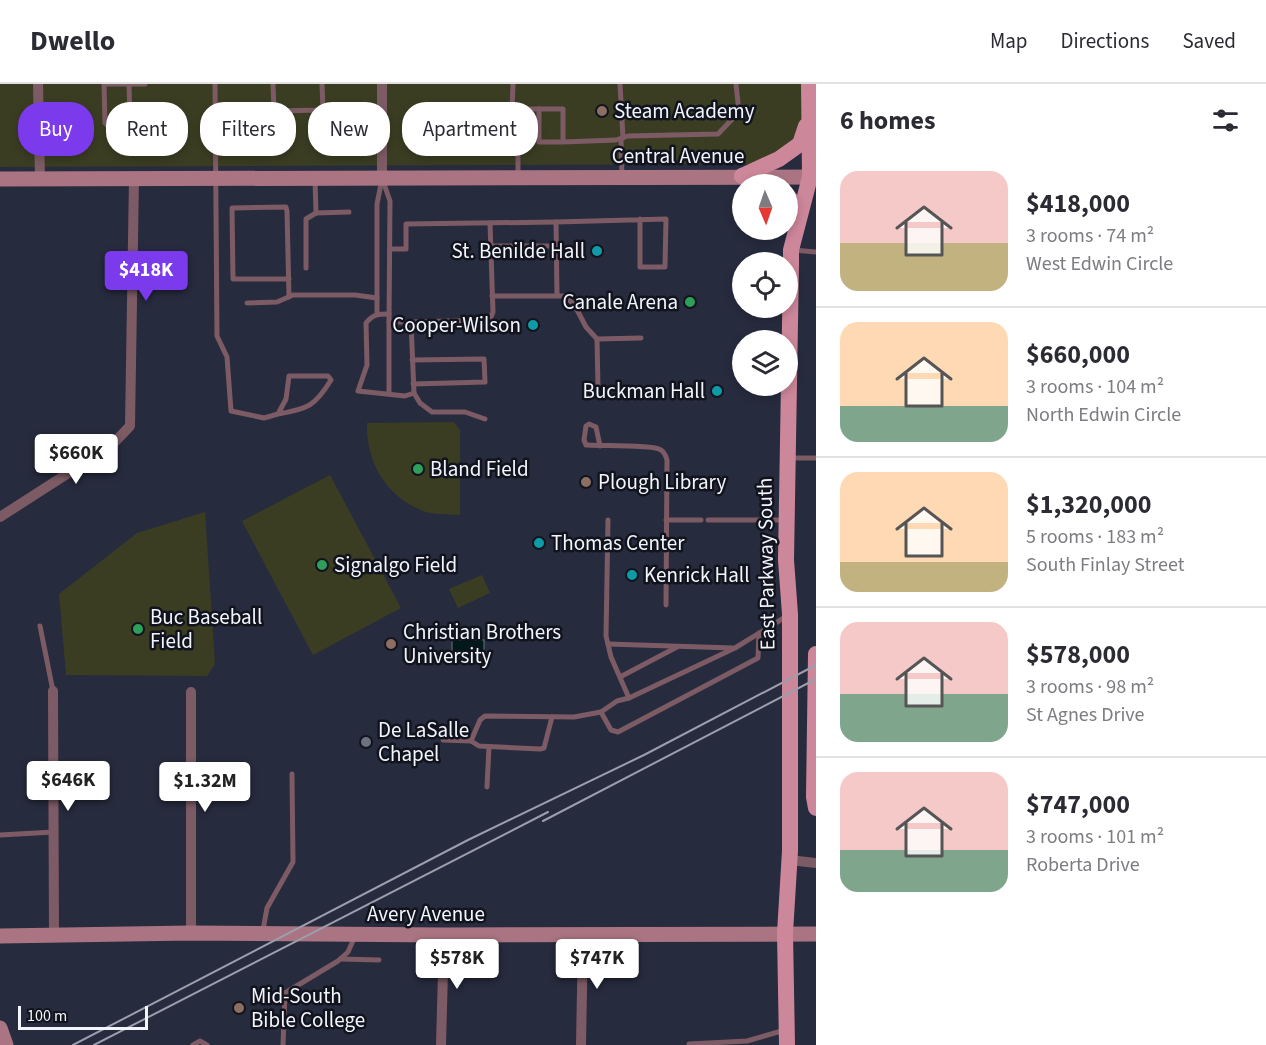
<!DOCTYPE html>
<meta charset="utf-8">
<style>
body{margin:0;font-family:"Source Sans 3",sans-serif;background:#f2f2f3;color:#2b2b33;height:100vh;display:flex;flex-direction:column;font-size:22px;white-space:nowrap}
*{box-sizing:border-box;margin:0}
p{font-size:20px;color:#7c7c81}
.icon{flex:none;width:33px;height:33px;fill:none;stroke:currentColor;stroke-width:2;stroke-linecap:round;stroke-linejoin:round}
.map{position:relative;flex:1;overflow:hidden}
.sheet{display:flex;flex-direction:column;background:#fff;width:450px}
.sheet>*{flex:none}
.banner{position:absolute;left:18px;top:18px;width:570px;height:54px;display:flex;gap:12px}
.needle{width:39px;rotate:178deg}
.tools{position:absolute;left:732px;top:90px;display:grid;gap:12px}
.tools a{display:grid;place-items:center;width:66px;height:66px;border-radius:50%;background:#fff;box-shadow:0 3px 9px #0003;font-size:30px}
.scale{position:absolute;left:18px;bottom:15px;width:130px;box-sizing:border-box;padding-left:6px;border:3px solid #f2f4fe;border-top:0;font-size:16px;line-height:21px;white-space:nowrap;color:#f2f4fe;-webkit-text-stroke:4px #12141d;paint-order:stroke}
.price{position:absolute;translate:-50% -51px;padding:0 14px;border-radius:6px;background:#fff;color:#222;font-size:20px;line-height:39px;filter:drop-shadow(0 2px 3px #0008)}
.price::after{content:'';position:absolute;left:50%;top:36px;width:18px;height:14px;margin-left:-9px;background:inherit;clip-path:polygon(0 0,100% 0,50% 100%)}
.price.active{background:#7c3aed;color:#fff}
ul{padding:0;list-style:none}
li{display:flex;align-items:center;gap:18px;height:150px;padding:0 24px}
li+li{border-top:2px solid #e1e1e2}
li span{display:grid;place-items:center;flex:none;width:168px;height:120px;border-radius:18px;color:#555}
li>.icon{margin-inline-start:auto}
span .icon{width:72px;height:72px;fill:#fffc;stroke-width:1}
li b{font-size:26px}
h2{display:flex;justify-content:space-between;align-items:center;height:72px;padding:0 24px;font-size:26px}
.pill{padding:0 21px;border-radius:24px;background:#fff;box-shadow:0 3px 9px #0003;font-size:21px;line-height:54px}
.pill.active{background:#7c3aed;color:#fff}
header{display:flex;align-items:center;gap:36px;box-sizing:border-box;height:84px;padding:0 30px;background:#fff;border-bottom:2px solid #e1e1e2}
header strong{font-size:28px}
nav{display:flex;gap:33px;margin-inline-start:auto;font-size:21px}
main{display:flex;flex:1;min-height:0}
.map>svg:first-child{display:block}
</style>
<header>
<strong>Dwello</strong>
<nav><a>Map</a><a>Directions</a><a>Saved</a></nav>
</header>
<main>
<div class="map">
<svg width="816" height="961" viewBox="0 0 816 961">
<rect width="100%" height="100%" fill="#272b3e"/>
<g fill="#3a3d22">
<path d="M 0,0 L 802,0 L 801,53 L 760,80 L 0,83 Z"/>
<path d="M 454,338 L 460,346 L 460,431 C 448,430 434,431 423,427 C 385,412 366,377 367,339 Z"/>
<path d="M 330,391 L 401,524 L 313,571 L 242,437 Z"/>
<path d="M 205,428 L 215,580 L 207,592 L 66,591 L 59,510 L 137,449 Z"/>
<path d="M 482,491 L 490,509 L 458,524 L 449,505 Z"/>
</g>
<rect fill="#00191b" stroke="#495b5f" stroke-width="1.5" x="452" y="556" width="32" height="12"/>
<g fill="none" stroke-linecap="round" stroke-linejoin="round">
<g stroke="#7d5b64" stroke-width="5">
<path d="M 129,0 L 130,38 L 127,42 L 109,43 L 105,39 L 104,0 L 145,0"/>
<path d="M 215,0 L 217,252 L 227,273 L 231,327 L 264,334 L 278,330 L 286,315 L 289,292 L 328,292 L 331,296 C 315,322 308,325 278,330"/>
<path d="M 273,0 L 274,27 L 323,26 L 322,0"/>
<path d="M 513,0 L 512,25 L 539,25"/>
<path d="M 620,0 L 623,54"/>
<path d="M 512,25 L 518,41 L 518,91"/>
<path d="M 621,55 L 622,93"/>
<path d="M 563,58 L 539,58 L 539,25 L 563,25 L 563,58 L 616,56 L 628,52 L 718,50 L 739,28 L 736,0"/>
<path d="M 383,97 L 390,117 L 389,238 L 411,238 L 414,309 L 420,319 L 432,328 L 465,328 L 485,335"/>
<path d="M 316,129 L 349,128"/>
<path d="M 491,162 L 556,162"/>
<path d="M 390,165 L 406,165 L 406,140 L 556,138"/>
<path d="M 793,166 L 816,168"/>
<path d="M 306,184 L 306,135 L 316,129 L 315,95"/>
<path d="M 289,195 L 233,195 L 232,124 L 286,123 L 287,127 L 289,213"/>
<path d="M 557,211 L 556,138 L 666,135 L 665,183 L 640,183 L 640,135"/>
<path d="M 492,212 L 564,212 L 574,220 L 586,243 L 597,255 L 641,254"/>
<path d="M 247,219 L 277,218 L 293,211 L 355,211 L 377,214"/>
<path d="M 377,230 L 377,120 L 382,95"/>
<path d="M 389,230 C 379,230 373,230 366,239 L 367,281 L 358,307 L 405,312 L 414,309"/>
<path d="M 389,238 L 389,310"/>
<path d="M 411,238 L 486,236 L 491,233 L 493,228 L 490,139"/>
<path d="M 597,255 L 598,303"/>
<path d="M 412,276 L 484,275 L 485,298 L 413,300"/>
<path d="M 600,362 L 596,343 L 589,340 L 586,342 L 584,356 L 586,361 L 588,361 C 602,362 649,361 659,365 C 664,367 666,372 667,376 L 666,521"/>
<path d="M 789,374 L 816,374"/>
<path d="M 608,436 L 606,552 L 611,573 L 629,614"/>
<path d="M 666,436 L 701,436"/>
<path d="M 708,436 L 785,436"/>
<path d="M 40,542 L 53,607"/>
<path d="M 608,560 L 733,564"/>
<path d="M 620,593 L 677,563"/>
<path d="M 601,628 L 611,646 L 618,648 L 758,574 L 759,549"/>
<path d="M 443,656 L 471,657 L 480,636 L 485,632 L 574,633 L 601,628 L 617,617 L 629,614 L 735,564 L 787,532"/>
<path d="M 471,657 L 479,662 L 540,665 L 544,664 L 552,633"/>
<path d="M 487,703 L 489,663"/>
<path d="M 0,751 L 54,748"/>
<path d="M 263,846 L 267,824 L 293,778 L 292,690"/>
<path d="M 341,875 L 379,876"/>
<path d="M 689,960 L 747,957 L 785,946"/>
<path d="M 193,961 L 200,957 L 207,961"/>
<path d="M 283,961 L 285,909 L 338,877 L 348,868 L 355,852"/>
</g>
<g stroke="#7d5b64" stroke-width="10">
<path d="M 38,0 L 40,95"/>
<path d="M 382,0 L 382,94"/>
<path d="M 0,433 L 112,361 L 130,342 L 134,94"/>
<path d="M 53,607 L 54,850"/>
<path d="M 789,776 L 816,779"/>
<path d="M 191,849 L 191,608"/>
<path d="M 441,961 L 444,851"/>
<path d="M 581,961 L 583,851"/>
</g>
<g stroke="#ab7483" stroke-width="15">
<path d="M 0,95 L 816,93"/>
<path d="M 0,852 L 191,849 L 444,851 L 816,850"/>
<path d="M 0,944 L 6,961"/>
</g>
<g stroke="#cd879a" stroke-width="16">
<path d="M 742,92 L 779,75 L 800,60 L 806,42"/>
<path d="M 742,92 L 768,100"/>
<path d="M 788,112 L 794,120 L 798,138"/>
<path d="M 816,570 L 814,713 L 816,724"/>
<path d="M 787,961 L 785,849 L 790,767 L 790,530 L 786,476 L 791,180 L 791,166 L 810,93 L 809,0"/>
</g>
<g stroke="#9c9eac" stroke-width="2">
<path d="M 543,737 L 816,595"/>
<path d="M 73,961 L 468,756 L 644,671 L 816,581"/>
<path d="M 94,961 L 548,728"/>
</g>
</g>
<g fill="#8d6e63" stroke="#12141d" stroke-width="2">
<circle cx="602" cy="27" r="6"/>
<circle cx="586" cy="398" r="6"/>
<circle cx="391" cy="560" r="6"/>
<circle cx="239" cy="924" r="6"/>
</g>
<g fill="#0f9aa8" stroke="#12141d" stroke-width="2">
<circle cx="597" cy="167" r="6"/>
<circle cx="533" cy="241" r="6"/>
<circle cx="717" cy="307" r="6"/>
<circle cx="539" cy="459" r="6"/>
<circle cx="632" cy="491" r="6"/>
</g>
<g fill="#2e9e5b" stroke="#12141d" stroke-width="2">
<circle cx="690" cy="218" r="6"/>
<circle cx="418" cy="385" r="6"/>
<circle cx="322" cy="481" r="6"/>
<circle cx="138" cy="545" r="6"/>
</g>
<circle fill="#6b7280" stroke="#12141d" stroke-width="2" cx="366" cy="658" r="6"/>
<g text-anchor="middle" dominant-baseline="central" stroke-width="5" stroke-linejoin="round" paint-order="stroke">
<g font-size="21" fill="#f2f4fe" stroke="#12141d" text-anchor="start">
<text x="614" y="27">Steam Academy</text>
<text x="585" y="167" text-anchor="end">St. Benilde Hall</text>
<text x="678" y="218" text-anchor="end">Canale Arena</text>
<text x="521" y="241" text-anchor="end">Cooper-Wilson</text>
<text x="705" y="307" text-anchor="end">Buckman Hall</text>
<text x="430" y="385">Bland Field</text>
<text x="598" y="398">Plough Library</text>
<text x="551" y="459">Thomas Center</text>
<text x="334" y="481">Signalgo Field</text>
<text x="644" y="491">Kenrick Hall</text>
<text x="150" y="533">Buc Baseball<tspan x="150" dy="24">Field</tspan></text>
<text x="403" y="548">Christian Brothers<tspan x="403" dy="24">University</tspan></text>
<text x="378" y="646">De LaSalle<tspan x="378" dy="24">Chapel</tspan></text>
<text x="251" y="912">Mid-South<tspan x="251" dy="24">Bible College</tspan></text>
</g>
<g font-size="21" fill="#f2f4fe" stroke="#12141d">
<text x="678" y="72">Central Avenue</text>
<text transform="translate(766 480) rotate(-91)">East Parkway South</text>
<text x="426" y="830">Avery Avenue</text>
</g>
</g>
</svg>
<div class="tools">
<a><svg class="needle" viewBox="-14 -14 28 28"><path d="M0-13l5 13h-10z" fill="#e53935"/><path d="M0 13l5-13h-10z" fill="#7c7c81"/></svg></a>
<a><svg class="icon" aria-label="locate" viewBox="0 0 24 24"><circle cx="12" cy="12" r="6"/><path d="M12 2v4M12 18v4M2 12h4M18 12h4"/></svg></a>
<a><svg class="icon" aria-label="layers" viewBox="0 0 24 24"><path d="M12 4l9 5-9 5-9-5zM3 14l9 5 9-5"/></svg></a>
</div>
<div class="scale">100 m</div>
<b class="price active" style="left:146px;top:218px">$418K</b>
<b class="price" style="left:76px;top:401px">$660K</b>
<b class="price" style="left:68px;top:728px">$646K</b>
<b class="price" style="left:205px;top:729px">$1.32M</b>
<b class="price" style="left:457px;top:906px">$578K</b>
<b class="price" style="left:597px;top:906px">$747K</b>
<div class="banner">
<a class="pill active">Buy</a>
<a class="pill">Rent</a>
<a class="pill">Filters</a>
<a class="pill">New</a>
<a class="pill">Apartment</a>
</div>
</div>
<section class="sheet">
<h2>6 homes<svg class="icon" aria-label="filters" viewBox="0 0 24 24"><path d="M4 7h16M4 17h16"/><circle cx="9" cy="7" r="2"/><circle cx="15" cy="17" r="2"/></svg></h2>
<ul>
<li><span style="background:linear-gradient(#f6c9c9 60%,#c2b280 0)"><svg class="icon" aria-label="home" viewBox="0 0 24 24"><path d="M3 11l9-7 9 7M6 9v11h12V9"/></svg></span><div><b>$418,000</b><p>3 rooms · 74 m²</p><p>West Edwin Circle</p></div></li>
<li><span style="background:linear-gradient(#ffd9b3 70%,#7fa58c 0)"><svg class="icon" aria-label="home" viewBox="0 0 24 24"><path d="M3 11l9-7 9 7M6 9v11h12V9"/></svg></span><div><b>$660,000</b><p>3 rooms · 104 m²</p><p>North Edwin Circle</p></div></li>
<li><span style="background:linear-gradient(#ffd9b3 75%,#c2b280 0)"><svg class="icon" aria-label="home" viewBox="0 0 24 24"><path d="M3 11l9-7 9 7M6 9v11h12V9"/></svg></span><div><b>$1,320,000</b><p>5 rooms · 183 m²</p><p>South Finlay Street</p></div></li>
<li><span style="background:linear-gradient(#f6c9c9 60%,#7fa58c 0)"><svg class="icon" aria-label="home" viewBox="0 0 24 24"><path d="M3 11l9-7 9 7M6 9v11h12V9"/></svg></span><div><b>$578,000</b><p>3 rooms · 98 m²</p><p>St Agnes Drive</p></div></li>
<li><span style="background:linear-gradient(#f6c9c9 65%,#7fa58c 0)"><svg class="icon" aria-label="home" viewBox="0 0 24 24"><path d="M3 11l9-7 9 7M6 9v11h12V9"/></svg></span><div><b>$747,000</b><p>3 rooms · 101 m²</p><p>Roberta Drive</p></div></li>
</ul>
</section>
</main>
